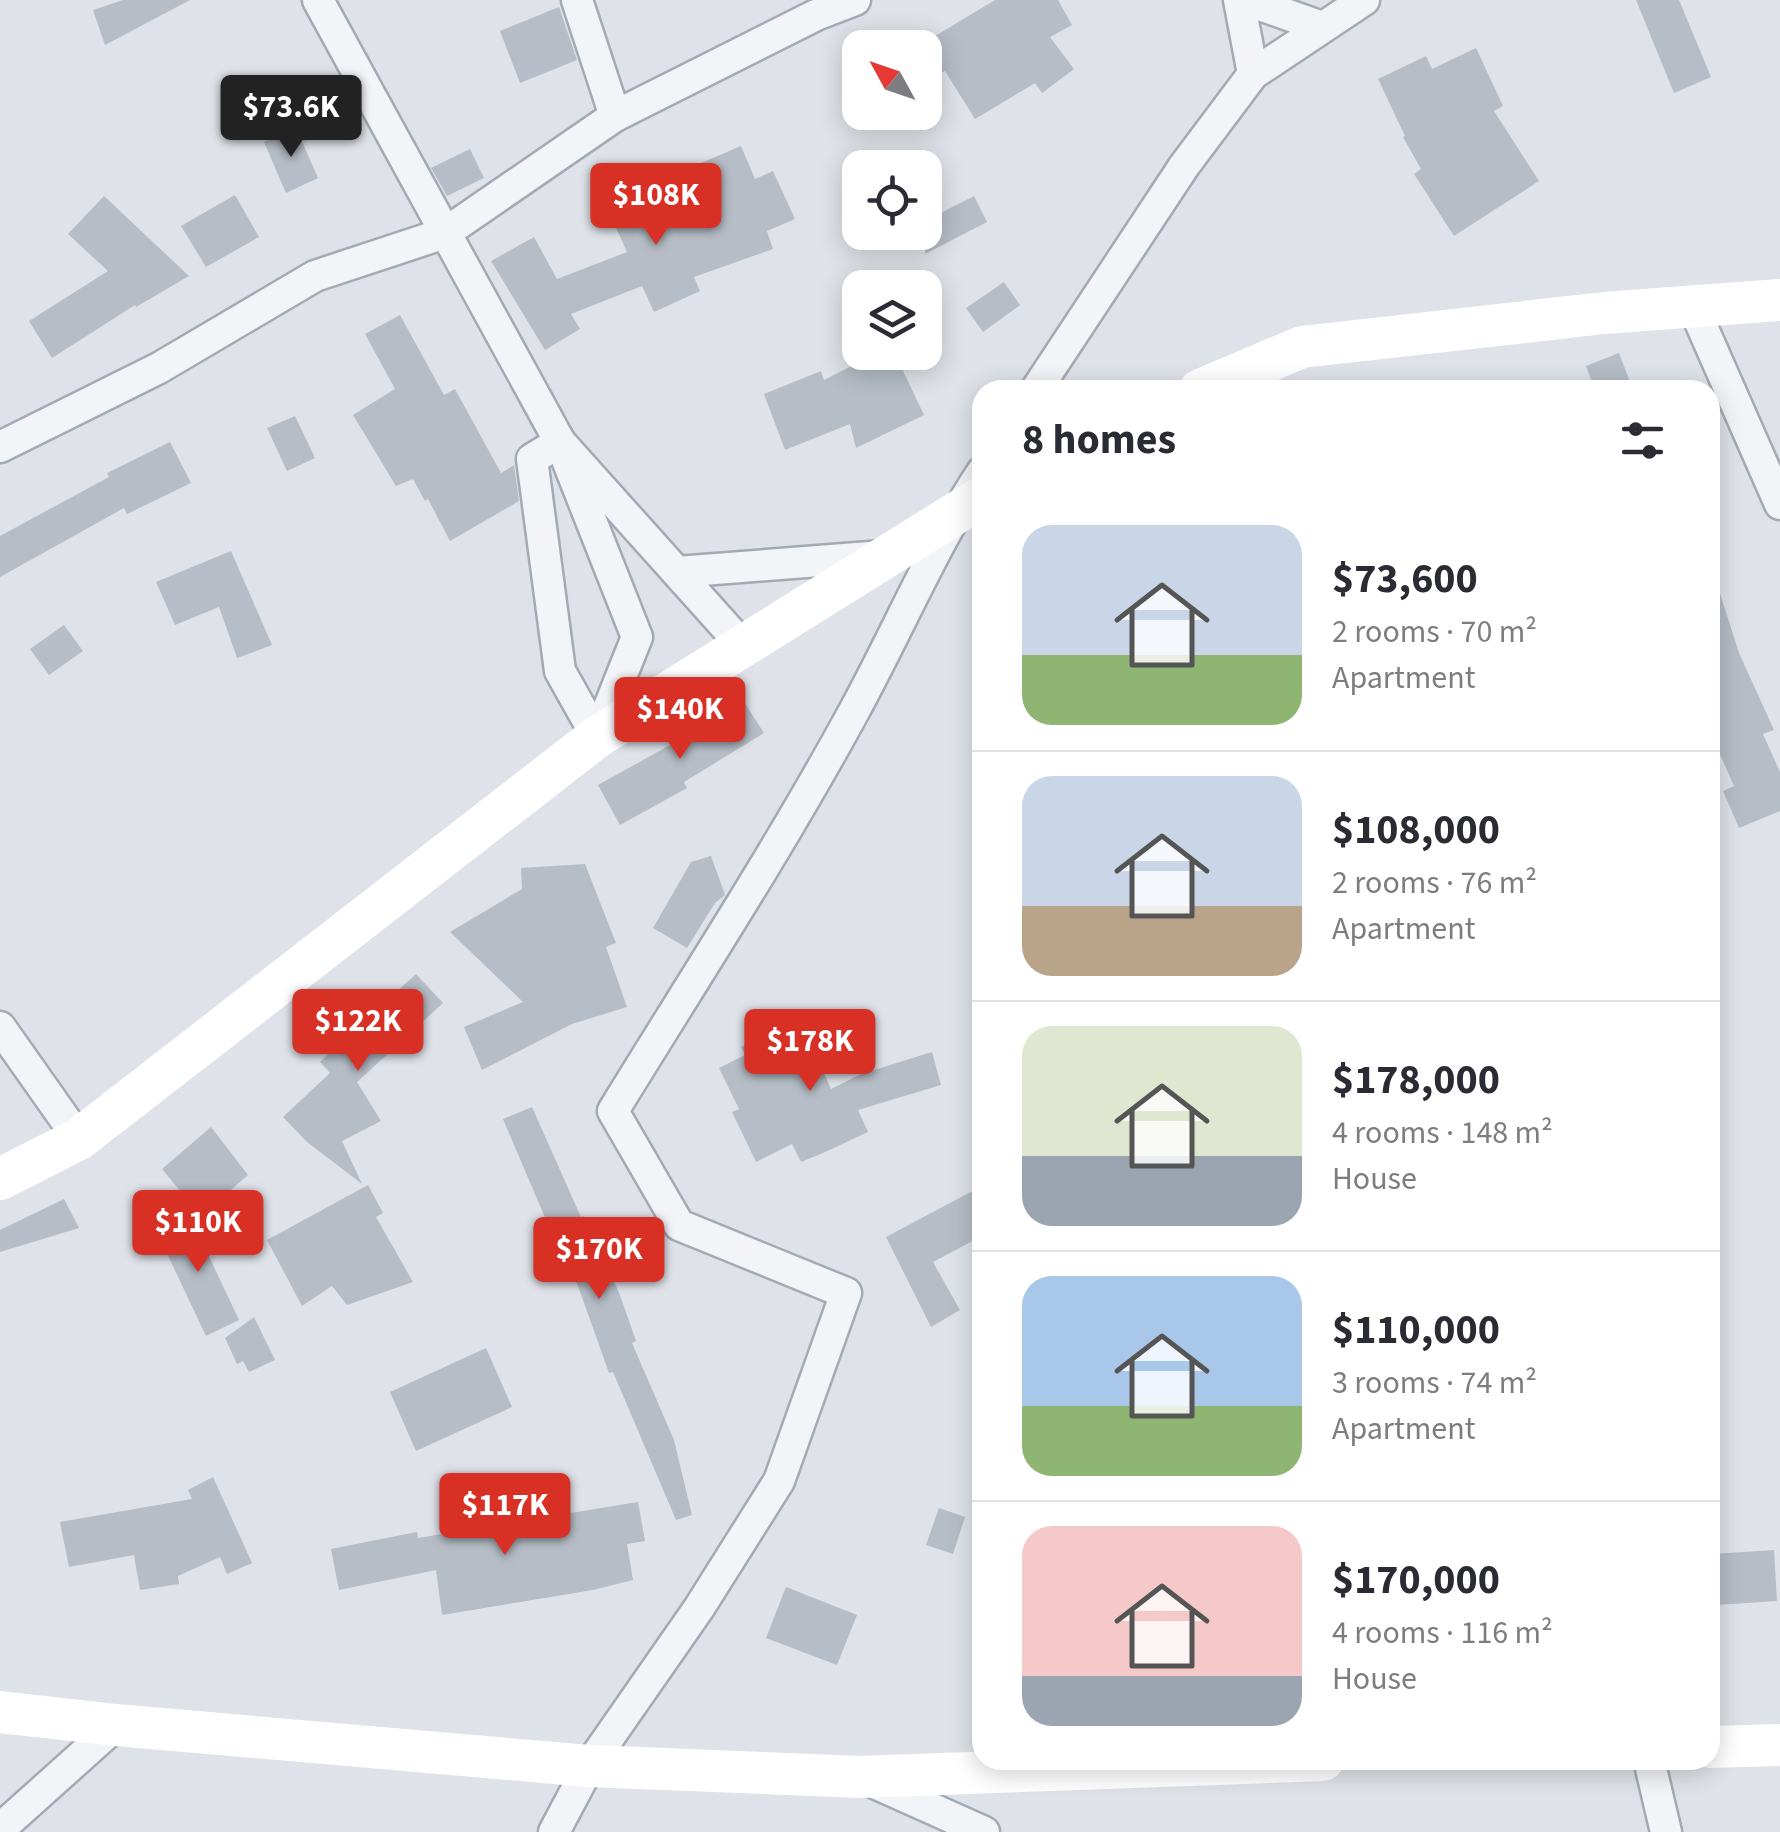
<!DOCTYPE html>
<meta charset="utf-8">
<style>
body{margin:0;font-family:"Source Sans 3",sans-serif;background:#f2f2f3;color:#2b2b33;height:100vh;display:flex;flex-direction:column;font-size:38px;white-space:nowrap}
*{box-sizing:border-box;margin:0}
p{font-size:32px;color:#7c7c81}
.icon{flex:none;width:55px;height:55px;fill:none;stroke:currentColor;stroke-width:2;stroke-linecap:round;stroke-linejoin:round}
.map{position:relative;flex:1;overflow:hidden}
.panel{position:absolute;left:972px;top:380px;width:748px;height:1390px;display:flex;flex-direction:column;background:#fff;border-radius:30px;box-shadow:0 5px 25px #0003}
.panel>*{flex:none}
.needle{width:65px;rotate:310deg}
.tools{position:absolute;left:842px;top:30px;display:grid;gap:20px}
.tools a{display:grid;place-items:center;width:100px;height:100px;border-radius:20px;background:#fff;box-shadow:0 5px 25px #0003;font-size:50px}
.price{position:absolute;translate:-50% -85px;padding:0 22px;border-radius:10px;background:#d93025;color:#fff;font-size:32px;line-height:65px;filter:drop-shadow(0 2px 5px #0008)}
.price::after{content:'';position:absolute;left:50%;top:60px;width:30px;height:22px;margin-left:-15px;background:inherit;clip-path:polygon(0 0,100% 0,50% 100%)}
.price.on{background:#222;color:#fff}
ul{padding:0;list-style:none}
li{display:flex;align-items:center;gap:30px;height:250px;padding:0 50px}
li+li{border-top:2px solid #e1e1e2}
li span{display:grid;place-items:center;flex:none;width:280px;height:200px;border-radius:30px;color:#555}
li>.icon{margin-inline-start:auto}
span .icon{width:120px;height:120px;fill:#fffc;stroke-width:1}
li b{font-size:42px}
h2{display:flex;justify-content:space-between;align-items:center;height:120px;padding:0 50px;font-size:42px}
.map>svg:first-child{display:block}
</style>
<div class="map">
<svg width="1780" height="1832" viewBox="0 0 1780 1832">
<rect width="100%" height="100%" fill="#dfe3e9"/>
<g fill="#b6bdc6">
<path d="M 123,0 L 190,0 L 105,45 L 93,10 Z"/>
<path d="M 995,0 L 1058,0 L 1072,25 L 1050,37 L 1074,69 L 1042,93 L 1035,83 L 975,119 L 945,71 L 925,83 L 925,42 Z"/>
<path d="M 1636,0 L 1679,0 L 1711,77 L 1674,93 Z"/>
<path d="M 559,7 L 577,60 L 520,83 L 500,31 Z"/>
<path d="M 1476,48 L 1503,106 L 1494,111 L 1539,181 L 1454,236 L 1414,174 L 1421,169 L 1403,137 L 1405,136 L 1378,79 L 1426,56 L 1432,69 Z"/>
<path d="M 296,128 L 318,178 L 286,193 L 264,142 Z"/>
<path d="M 741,146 L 755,179 L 773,171 L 795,219 L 767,231 L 773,249 L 694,277 L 700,291 L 654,312 L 642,286 L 571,314 L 580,329 L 545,350 L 491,261 L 534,237 L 557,279 L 627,252 L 614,223 L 703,185 L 694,166 Z"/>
<path d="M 470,149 L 484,178 L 447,196 L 431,168 Z"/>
<path d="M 235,195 L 259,237 L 206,267 L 181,226 Z"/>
<path d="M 104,196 L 189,276 L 136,307 L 135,305 L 52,358 L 29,321 L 108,271 L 68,234 Z"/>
<path d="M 974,196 L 987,222 L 925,254 L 925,221 Z"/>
<path d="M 1004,282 L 1020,305 L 983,332 L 966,308 Z"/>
<path d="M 400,315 L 444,395 L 455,389 L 501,473 L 514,465 L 519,501 L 450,541 L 428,499 L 425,501 L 413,479 L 396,486 L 353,415 L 395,389 L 365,334 Z"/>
<path d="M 879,352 L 894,352 L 924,415 L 856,448 L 850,424 L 785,450 L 764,394 L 821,371 L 824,380 Z"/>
<path d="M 1619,353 L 1633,390 L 1595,390 L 1586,366 Z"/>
<path d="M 295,416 L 315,458 L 287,471 L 267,428 Z"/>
<path d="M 170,442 L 191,483 L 127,514 L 124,508 L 0,577 L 0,536 L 109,477 L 107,473 Z"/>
<path d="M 231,551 L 272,645 L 237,658 L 219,607 L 175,625 L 156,582 Z"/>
<path d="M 1716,581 L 1739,653 L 1774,730 L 1763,734 L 1780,772 L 1780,811 L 1739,828 L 1723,791 L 1734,786 L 1710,732 L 1710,582 Z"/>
<path d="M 64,625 L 83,651 L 49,675 L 30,649 Z"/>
<path d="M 741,697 L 764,733 L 684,782 L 687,788 L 620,825 L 598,785 L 681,739 L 679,736 Z"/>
<path d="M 711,856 L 725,895 L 715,903 L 687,948 L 653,928 L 691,862 Z"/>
<path d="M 585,864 L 616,943 L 606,947 L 627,1007 L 572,1024 L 482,1070 L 464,1027 L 523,1002 L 450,932 L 522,889 L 521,868 Z"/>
<path d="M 416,974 L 443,1003 L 357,1082 L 381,1121 L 342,1141 L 362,1184 L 307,1142 L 283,1117 L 330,1073 L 320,1062 Z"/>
<path d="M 800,1019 L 831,1089 L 861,1074 L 932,1052 L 941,1085 L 858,1110 L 868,1132 L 823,1153 L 801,1162 L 792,1144 L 756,1162 L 732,1112 L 739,1109 L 719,1068 L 745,1055 L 741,1047 Z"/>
<path d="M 532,1107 L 581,1217 L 584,1216 L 620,1295 L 636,1341 L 632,1343 L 674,1440 L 692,1515 L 676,1520 L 613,1372 L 609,1373 L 573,1272 L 569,1274 L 503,1119 Z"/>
<path d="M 211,1127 L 248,1175 L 201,1216 L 162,1169 Z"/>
<path d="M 368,1185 L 383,1213 L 376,1217 L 413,1282 L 347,1305 L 332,1286 L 302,1306 L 267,1240 Z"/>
<path d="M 982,1186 L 982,1236 L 933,1262 L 960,1310 L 931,1327 L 886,1237 Z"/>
<path d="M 64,1199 L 79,1228 L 0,1252 L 0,1230 Z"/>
<path d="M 189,1214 L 239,1320 L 206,1336 L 156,1230 Z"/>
<path d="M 254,1317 L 275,1360 L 249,1372 L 243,1361 L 237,1364 L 225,1338 Z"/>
<path d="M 486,1348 L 512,1407 L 416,1451 L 390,1392 Z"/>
<path d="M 213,1477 L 252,1563 L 227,1574 L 220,1557 L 178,1576 L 179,1584 L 140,1590 L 134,1555 L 69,1567 L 60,1522 L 192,1499 L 188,1490 Z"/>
<path d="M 638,1502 L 645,1541 L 627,1544 L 633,1580 L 593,1590 L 442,1615 L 436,1570 L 339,1590 L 331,1549 L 417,1532 L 418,1538 Z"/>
<path d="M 939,1508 L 965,1517 L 953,1554 L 926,1545 Z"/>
<path d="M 1774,1550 L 1777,1601 L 1716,1605 L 1713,1554 Z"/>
<path d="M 786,1587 L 857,1615 L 837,1665 L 766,1638 Z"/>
</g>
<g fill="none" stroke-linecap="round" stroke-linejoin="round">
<defs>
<g id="street">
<path d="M 318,0 L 560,442 L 637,637 L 597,737"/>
<path d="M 577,0 L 615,116"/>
<path d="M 1239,0 L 1253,74"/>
<path d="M 1246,0 L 1322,27"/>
<path d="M 1693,306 L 1780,504"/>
<path d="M 1036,390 L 1184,166 L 1253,74 L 1364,0"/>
<path d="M 0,447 L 159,368 L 315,276 L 445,233 L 615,116 L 816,15 L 855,0"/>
<path d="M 677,572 L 883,556"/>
<path d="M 597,737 L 560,671 L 532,459 L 560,442 L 743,646"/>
<path d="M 0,1027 L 79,1139"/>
<path d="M 1649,1760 L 1666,1832"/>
<path d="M 868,1780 L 984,1832"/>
<path d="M 0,1829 L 116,1725"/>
<path d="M 554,1832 L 589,1766 L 699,1608 L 779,1481 L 846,1293 L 679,1225 L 613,1111 C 694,979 779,849 853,713 C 897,633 932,548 982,472"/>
</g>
</defs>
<use href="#street" stroke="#a4aab3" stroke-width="35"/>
<use href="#street" stroke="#f2f4f7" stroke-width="30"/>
<g stroke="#fff" stroke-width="42">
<path d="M 1200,390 L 1302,347 L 1604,313 L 1780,300"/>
<path d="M 0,1179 L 79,1139 L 597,737 L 982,497"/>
<path d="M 0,1712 L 116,1725 L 589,1766 L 860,1777 L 1323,1760"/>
<path d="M 1710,1747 L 1780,1745"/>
</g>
</g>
</svg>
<div class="tools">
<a><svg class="needle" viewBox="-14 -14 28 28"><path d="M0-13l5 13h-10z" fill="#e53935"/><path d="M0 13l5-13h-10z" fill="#7c7c81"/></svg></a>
<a><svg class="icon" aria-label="locate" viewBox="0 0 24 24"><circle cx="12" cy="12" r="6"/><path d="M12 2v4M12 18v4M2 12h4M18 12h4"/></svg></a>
<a><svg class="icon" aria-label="layers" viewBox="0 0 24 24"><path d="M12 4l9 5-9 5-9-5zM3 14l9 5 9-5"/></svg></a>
</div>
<b class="price on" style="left:291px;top:160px">$73.6K</b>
<b class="price" style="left:656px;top:248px">$108K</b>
<b class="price" style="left:680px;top:762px">$140K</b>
<b class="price" style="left:358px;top:1074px">$122K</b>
<b class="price" style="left:810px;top:1094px">$178K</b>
<b class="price" style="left:198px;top:1275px">$110K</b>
<b class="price" style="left:599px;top:1302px">$170K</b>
<b class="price" style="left:505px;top:1558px">$117K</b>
<section class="panel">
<h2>8 homes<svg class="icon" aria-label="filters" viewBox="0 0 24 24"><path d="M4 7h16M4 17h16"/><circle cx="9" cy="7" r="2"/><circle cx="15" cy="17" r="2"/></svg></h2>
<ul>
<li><span style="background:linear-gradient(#c9d6e8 65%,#8fb573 0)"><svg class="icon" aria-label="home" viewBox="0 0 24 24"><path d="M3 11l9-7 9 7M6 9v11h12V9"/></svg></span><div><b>$73,600</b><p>2 rooms · 70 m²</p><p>Apartment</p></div></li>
<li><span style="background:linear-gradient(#c9d6e8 65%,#b9a48a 0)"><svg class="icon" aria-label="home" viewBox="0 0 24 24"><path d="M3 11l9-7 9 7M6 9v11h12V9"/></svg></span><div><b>$108,000</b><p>2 rooms · 76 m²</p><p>Apartment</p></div></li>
<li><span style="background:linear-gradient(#dfe7d0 65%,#9aa5b1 0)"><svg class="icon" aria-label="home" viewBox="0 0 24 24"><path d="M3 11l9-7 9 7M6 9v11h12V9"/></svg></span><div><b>$178,000</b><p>4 rooms · 148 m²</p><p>House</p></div></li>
<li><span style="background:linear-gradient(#a9c7e8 65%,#8fb573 0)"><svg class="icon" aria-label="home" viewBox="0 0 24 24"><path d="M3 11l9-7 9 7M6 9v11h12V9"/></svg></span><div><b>$110,000</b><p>3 rooms · 74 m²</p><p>Apartment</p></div></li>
<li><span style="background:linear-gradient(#f6c9c9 75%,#9aa5b1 0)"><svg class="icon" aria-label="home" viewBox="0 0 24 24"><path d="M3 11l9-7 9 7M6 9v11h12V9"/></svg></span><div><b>$170,000</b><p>4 rooms · 116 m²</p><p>House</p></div></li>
</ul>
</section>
</div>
